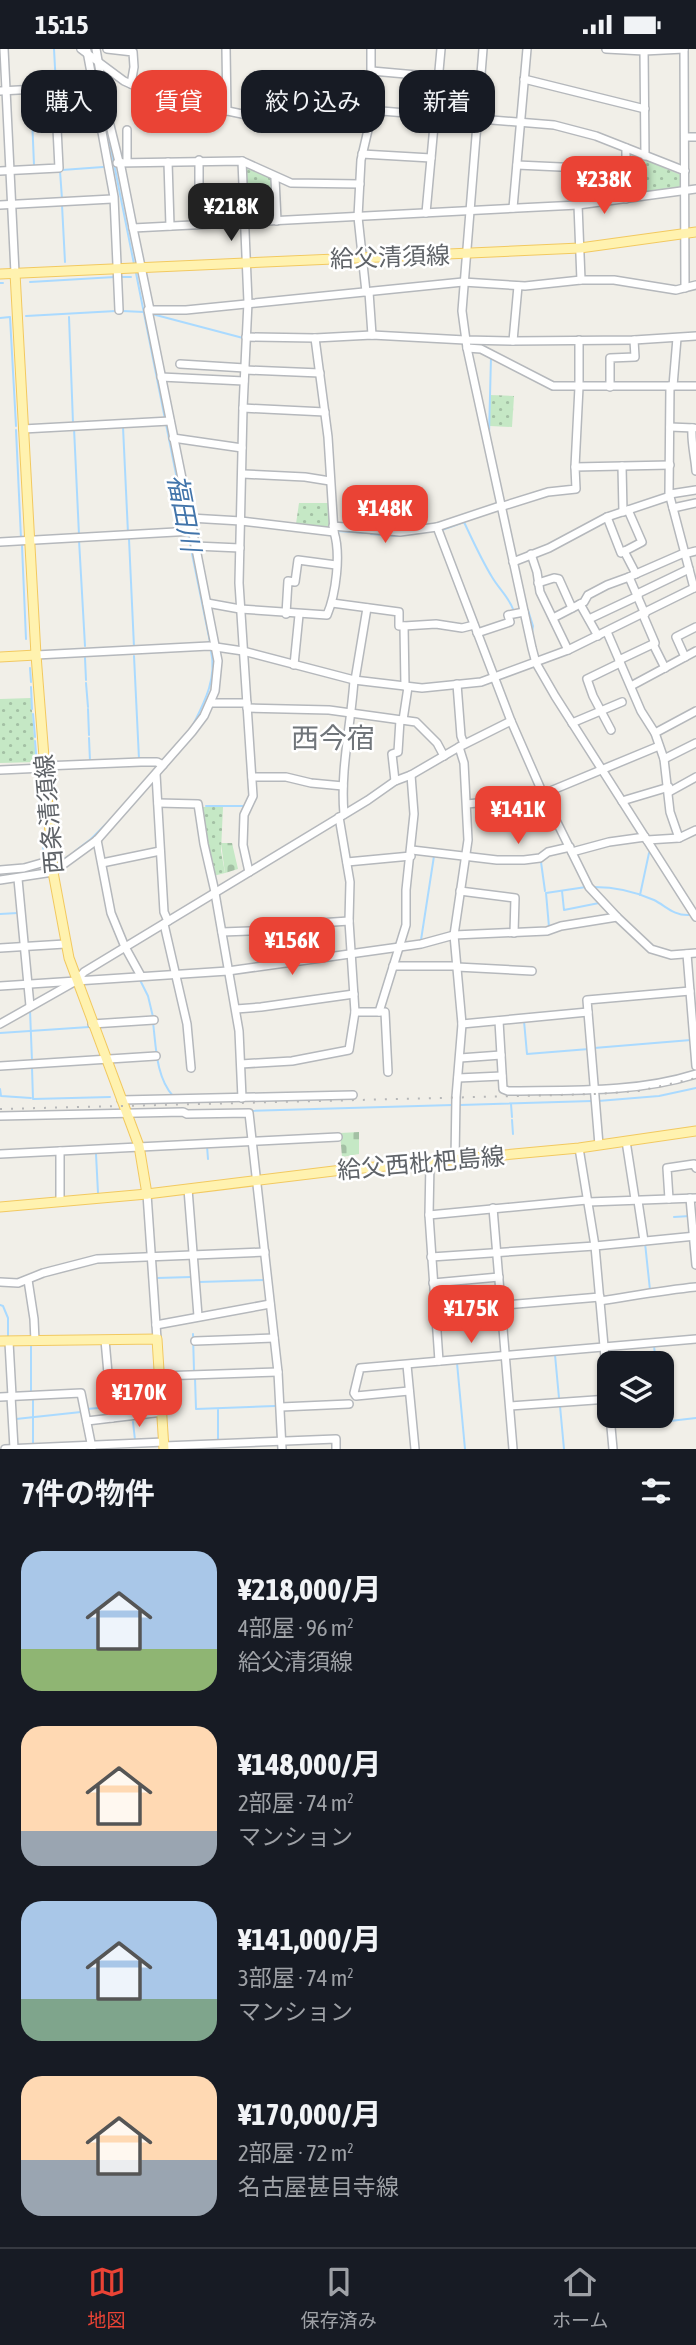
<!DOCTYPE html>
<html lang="ja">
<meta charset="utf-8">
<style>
body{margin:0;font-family:"Asap Condensed","Noto Sans JP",sans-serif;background:#20242c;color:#f1f3f6;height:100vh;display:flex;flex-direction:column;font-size:26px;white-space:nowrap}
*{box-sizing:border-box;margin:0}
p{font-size:23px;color:#9ea1a6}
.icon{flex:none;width:38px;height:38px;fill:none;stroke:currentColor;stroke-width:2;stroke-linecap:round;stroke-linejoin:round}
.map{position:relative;height:1400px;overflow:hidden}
.drawer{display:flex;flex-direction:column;background:#171b24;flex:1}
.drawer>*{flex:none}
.guide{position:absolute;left:21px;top:21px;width:654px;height:63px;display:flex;gap:14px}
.controls{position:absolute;left:597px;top:1302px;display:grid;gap:14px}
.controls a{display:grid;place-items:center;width:77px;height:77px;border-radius:14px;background:#171b24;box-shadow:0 2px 5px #0004;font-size:35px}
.price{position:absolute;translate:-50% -60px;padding:0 16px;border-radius:14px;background:#ea4335;color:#fff;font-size:23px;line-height:46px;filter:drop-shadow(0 2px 4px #0008)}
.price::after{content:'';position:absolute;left:50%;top:42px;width:21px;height:16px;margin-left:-10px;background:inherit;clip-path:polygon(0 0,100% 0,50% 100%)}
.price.active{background:#222;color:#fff}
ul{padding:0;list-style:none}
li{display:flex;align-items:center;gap:21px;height:175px;padding:0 21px}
li span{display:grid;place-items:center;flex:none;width:196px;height:140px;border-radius:21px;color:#555}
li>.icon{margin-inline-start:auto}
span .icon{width:84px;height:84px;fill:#fffc;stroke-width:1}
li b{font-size:30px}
h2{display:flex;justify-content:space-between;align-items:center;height:84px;padding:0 21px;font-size:30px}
.pill{padding:0 24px;border-radius:21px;background:#171b24;box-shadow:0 2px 5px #0004;font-size:24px;line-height:63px}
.pill.active{background:#ea4335;color:#fff}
.status{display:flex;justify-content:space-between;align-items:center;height:49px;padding:0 35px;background:#171b24;direction:ltr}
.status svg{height:19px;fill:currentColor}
.tabs{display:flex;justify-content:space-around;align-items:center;height:98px;border-top:2px solid #363941;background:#171b24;font-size:19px;color:#9ea1a6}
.tabs a{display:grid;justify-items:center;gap:4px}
.tabs .active{color:#ea4335}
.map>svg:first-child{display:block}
</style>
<div class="status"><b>15:15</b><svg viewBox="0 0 49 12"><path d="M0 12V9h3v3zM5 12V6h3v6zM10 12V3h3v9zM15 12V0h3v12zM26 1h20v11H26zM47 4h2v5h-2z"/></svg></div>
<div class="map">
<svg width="696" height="1400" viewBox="0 0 696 1400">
<defs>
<pattern id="cemetery-stones" width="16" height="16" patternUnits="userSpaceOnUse" patternTransform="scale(1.75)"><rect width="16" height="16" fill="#c5e8c5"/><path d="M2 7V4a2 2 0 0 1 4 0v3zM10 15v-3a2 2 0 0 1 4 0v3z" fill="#a3c0a4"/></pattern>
<pattern id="park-dots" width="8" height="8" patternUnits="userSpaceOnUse" patternTransform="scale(1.75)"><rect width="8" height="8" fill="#c5e8c5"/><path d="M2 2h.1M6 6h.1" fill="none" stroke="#a3c0a4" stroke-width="1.8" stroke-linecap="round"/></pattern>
</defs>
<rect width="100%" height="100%" fill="#f1efe8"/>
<g fill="url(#cemetery-stones)">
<path d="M 221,794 L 232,794 L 238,820 L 225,824 Z"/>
<path d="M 359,1083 L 359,1105 L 342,1108 L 340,1084 Z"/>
</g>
<g fill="url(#park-dots)">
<path d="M 632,105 L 681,126 L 682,138 L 630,147 L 628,108 Z"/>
<path d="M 247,117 L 272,129 L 273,169 L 249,170 L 247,168 L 245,118 Z"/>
<path d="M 490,346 L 514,347 L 512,378 L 490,377 Z"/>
<path d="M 299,454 L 329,454 L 331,479 L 296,475 Z"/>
<path d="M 31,649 L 36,713 L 0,714 L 0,650 Z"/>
<path d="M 201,758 L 223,758 L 221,802 L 225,824 L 213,827 L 205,795 Z"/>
</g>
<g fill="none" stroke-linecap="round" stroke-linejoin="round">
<g stroke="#aadaff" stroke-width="2">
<path d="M 54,0 L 56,37"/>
<path d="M 94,15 L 134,215"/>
<path d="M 31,44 L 34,116"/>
<path d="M 62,121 L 103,118"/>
<path d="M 60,122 L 62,150"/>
<path d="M 62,156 L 65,213"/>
<path d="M 136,224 L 165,370"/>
<path d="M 119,228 L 131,228"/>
<path d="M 30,233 L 115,228"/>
<path d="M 0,234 L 3,234"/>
<path d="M 122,262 L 144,263"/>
<path d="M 152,265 L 243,289"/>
<path d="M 26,267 L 116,262"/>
<path d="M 69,268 L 73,374"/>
<path d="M 0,269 L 10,268 L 16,377"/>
<path d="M 166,375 L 187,480"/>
<path d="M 123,378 L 128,484"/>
<path d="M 74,379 L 79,486"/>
<path d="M 16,381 L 21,489"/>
<path d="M 489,386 L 491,308"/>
<path d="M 442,481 L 464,473 C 473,492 481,510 492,528 C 499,540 508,547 513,560"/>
<path d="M 337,482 L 367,484"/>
<path d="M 188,485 L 210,593"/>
<path d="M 371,485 L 398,487 L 409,485"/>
<path d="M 129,490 L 134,598"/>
<path d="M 79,491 L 85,597"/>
<path d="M 22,497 L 26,590"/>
<path d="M 528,561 L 533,577 L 532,584"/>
<path d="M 134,607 L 139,710"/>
<path d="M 85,609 L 86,631"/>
<path d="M 30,619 L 31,633"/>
<path d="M 86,634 L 88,658"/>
<path d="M 31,638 L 32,660"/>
<path d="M 88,660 L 89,686"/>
<path d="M 33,665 L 35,688"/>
<path d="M 193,676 C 205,652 217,629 211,602"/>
<path d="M 89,689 L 90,712"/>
<path d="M 35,692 L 37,716"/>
<path d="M 37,723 L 41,775"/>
<path d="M 206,757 L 247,757"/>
<path d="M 43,796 L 44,809"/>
<path d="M 74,803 L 91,790 L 114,767"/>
<path d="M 541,813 L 545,842"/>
<path d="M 56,814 L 70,807"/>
<path d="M 594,838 C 615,838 634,842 654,851 C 666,857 674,867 689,866"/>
<path d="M 562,842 L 564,861 L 599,854"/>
<path d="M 640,846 L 649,804"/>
<path d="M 0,865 L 18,864"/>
<path d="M 549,878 L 546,844 L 586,838"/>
<path d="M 421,891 L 434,807"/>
<path d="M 140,931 L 148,947 L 153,968"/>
<path d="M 30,961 L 32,1012"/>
<path d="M 524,972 L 527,1005 L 589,1000"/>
<path d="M 153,973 C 156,998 156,1028 173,1047"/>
<path d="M 0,984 L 89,978"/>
<path d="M 594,999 L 691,991"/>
<path d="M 32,1019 L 33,1050 L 110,1048"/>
<path d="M 0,1040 L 1,1047 L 31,1049"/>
<path d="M 598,1052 L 659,1047 L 696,1039"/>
<path d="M 511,1055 L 512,1068"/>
<path d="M 460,1056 L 592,1052"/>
<path d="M 249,1062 L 453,1056"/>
<path d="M 512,1071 L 513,1085"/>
<path d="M 207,1097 L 208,1110"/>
<path d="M 96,1105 L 98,1144"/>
<path d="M 674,1168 L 690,1167"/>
<path d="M 645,1194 L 650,1241"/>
<path d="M 157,1229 L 191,1228"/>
<path d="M 199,1233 L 264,1231"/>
<path d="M 0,1256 L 3,1257 L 8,1269 L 8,1287"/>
<path d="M 193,1285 L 194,1322"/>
<path d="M 31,1296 L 31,1343"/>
<path d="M 654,1297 L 656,1314"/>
<path d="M 555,1306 L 559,1349"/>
<path d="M 457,1314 L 465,1400"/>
<path d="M 195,1329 L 196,1360 L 275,1357"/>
<path d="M 33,1349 L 33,1396"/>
<path d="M 113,1356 L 129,1353 L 132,1356 L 133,1364"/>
<path d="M 560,1357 L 564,1400"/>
<path d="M 87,1360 L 109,1358"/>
<path d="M 660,1367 L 661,1373 L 696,1369"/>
<path d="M 16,1370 L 81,1363"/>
<path d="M 133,1373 L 135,1391"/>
<path d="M 217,1392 L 218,1392 L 218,1361"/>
</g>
<defs>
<g id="minor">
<path d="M 4,0 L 15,224"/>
<path d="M 81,0 L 124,32 L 153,45 L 185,53 L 242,65 L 308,56 L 554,76 L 596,87 L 685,122"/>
<path d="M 96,0 L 107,64 L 119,113"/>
<path d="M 107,0 L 133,3 L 134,18 L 131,35"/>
<path d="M 226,0 L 227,62"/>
<path d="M 371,0 L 371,60"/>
<path d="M 483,0 L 462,262 L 467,299 L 532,599 L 536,614 L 555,647 L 696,868"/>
<path d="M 606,0 L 644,2 L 684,0"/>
<path d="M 644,0 L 645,107"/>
<path d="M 684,0 L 685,239"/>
<path d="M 87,2 L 114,148 L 119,261"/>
<path d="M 372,22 L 439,28"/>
<path d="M 524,30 L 645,60"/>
<path d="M 0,42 L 92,37"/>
<path d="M 127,81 L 127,113"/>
<path d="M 685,88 L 696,88"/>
<path d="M 626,99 L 626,150"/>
<path d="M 362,105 L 431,109"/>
<path d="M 199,111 L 199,143 L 243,141"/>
<path d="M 242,112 L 248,253 L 243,359 L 239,534 L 253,747 L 244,766 L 243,796 L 249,823"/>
<path d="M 120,113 L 133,179 L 578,156 L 696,140"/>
<path d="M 168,113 L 170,177"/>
<path d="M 117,114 L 242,112 L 291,134 L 360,135"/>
<path d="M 517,116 L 626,121"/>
<path d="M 0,122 L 59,119 L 55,39"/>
<path d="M 275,129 L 277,172"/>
<path d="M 0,156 L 112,150"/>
<path d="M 578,156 L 581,231"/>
<path d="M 513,159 L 527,0"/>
<path d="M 426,164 L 441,0"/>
<path d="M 133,179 L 150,261"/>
<path d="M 366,243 L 358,168 L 361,111 L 368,81 L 369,60"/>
<path d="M 369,243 L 372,286"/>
<path d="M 246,288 L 315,289 L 372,286 L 465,291 L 513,292 L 634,291 L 696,287"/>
<path d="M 513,292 L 518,237"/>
<path d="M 467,299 L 481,300 L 553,337 L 696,337"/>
<path d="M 180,315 L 245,319"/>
<path d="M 245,321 L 320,324"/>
<path d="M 161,328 L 244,332"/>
<path d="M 670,337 L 669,444 L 694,539"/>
<path d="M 673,337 L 677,289"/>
<path d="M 610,338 L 610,309 L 635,308 L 634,291"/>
<path d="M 243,359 L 325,363"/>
<path d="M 670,378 L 694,379"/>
<path d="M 692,379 C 691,394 695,407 696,422"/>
<path d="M 23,380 L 170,372"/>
<path d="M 173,389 L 242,399"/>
<path d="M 622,417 L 623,463"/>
<path d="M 575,418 L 579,338 L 579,291"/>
<path d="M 243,425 L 305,428 L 330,432"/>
<path d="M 670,445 L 696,441"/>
<path d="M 500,458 L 548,443 L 576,440 L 575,418 L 670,416"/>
<path d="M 673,459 L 696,454"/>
<path d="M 607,468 L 621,504 L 642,493 L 628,461"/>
<path d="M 190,469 L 148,261 L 186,261 L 463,233 L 525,237 L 581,231 L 614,231 L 676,241 L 696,236"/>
<path d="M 333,477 L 400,483 L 437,478 L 500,457"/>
<path d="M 437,478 L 511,672 L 543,745 L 589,838 L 617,868 L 651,900 L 671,906 L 696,904"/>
<path d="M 0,493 L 193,482"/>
<path d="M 195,497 L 240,499"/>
<path d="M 624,502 L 636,525"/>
<path d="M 531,505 L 537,523 L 540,543 L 568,601"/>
<path d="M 684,505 L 696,502"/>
<path d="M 513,513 L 549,499 L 607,468 L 670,447"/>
<path d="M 538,534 L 554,529 L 559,530 L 572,559"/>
<path d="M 637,545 L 689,520"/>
<path d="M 207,554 L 240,560 L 327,566 C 336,545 341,505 334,483 L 328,388 L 315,289"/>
<path d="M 332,554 L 399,563 L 399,577 L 404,577 L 405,637"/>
<path d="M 580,555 L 598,587"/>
<path d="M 286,565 L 288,532 L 295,533 L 298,511 L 336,516"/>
<path d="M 645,565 L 629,528 L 684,504"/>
<path d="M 553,569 L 584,553 L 588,546 L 607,536 L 629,528"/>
<path d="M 589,570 L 638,547"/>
<path d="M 404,577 L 436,575 L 462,579 L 474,576"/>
<path d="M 607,583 L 641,662 L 655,684 L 664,710 L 670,763 L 679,789"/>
<path d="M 477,584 L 510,573 L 508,566 L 524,563"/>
<path d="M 653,595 L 665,619"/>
<path d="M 36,606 L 209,597 L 243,602 L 354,631 L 422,639 L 481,633 L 568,601 L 696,538"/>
<path d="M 685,608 L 676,588 L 696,578"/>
<path d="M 619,611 L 655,594 L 643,566"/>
<path d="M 294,616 L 299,566"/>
<path d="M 355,631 L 367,559"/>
<path d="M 457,635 L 461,687 L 464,695"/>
<path d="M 631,637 L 696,602"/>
<path d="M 211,654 L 247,654"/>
<path d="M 247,659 L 329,661 L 416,673 L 437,694 L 444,707"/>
<path d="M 403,671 L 408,638"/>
<path d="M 572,674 L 622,653"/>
<path d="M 611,681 L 593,647 L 587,630 L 620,614"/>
<path d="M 655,684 L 696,662"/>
<path d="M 664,710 L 696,694"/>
<path d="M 44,717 L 141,713 L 157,713 L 163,716"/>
<path d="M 0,721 L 44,719"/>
<path d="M 156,725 L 164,863 L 168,872"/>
<path d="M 252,728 L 286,728 L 311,734 L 343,737"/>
<path d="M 395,732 L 392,705 L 398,703 L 400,671"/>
<path d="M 669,743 L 696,728"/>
<path d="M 543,745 L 659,697"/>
<path d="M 622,752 L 669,738"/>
<path d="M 158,754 L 198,755 L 204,795 L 215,843"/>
<path d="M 467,755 L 487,753 L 513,747 L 526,751 L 544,747"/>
<path d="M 344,765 C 340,721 351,676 354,631"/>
<path d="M 339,768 L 350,833 L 349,872 L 355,963 L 385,963 L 388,1023"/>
<path d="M 97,791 L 111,864 L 125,898 L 141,927"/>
<path d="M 647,791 L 679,789 L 696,781"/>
<path d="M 412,801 L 497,811 L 524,811 L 540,809 L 548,803 L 570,798"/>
<path d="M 572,803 L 609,793 L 645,788"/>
<path d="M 347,813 L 411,807"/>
<path d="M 102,814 L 160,802"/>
<path d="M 0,821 L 24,819 L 52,811"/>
<path d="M 18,830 L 30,957"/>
<path d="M 0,831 L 53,823 L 97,791 L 192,683 L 204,667 L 215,642 L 218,612 L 190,469 L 241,472 L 334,483"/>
<path d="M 460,842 L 515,849 L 514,884"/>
<path d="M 215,844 L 239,982 L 242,1049"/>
<path d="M 164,875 L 187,975 L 191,1019"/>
<path d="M 222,883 L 281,881 L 303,875 L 349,872"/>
<path d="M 0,899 L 65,895"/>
<path d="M 687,905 L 696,1017"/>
<path d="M 393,917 L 457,917"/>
<path d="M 457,918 L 532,922"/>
<path d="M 0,937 L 228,922 L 421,895 L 454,886 L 547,882 L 561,877 L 617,868"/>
<path d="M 236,960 L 261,958 L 354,945"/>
<path d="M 379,963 L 406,876 L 406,841 L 414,765 L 411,726"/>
<path d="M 499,972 L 503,1040 L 508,1042 C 570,1041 636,1044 696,1025"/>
<path d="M 0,975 L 76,932 L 84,923 L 368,751 L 395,732 L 411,726 L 459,698 L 511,672"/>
<path d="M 92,975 L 154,971"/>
<path d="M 462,975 L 588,963"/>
<path d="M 460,1009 L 501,1006"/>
<path d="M 241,1015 L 292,1012 L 349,1001 L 355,963"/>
<path d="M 0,1017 L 156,1007"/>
<path d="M 458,1029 L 502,1027"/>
<path d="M 121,1051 L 353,1046"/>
<path d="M 0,1067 L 183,1063 L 187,1065 L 249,1064 L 278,1323 L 282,1400"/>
<path d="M 626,1092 L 635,1150"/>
<path d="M 599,1096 L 587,951 L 690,942"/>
<path d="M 579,1099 L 595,1197 L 609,1353"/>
<path d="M 60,1102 L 60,1152"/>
<path d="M 0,1105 L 338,1088"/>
<path d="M 455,1111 L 456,1048 L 462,975 L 454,886 L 468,791 L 464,714 L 459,698"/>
<path d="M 430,1113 L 429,1166 L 439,1312"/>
<path d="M 188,1140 L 198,1267"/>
<path d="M 147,1145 L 157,1290"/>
<path d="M 690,1149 L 696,1216"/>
<path d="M 669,1150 L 667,1119 L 694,1115 L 696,1119"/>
<path d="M 638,1152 L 644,1192"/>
<path d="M 588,1153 L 696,1149"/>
<path d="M 493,1159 L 513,1400"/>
<path d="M 429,1166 L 587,1151"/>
<path d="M 431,1208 L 595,1197 L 696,1187"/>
<path d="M 28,1231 L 34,1270 L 35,1292"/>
<path d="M 0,1233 L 18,1234 L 43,1224 L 97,1210 L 265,1203"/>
<path d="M 433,1234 L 499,1228"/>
<path d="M 600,1252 C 633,1247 664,1241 696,1238"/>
<path d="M 435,1262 L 600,1248"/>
<path d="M 156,1276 L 270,1255"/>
<path d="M 195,1292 L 274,1289"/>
<path d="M 9,1293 L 12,1347"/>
<path d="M 407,1316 L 415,1400"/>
<path d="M 160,1327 L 278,1323"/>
<path d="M 409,1342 L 356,1347 L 354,1344 L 360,1319 L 696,1290"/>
<path d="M 11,1347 L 14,1399"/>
<path d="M 0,1348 L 81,1344 L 92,1399"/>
<path d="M 510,1357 L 609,1350"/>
<path d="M 281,1358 L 349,1355"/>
<path d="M 610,1367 L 613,1400"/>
<path d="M 112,1369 L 163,1363"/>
<path d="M 87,1372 L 112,1369 L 105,1291"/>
<path d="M 164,1397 L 336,1390 L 336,1400"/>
<path d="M 5,1400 L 164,1393"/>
</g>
<g id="major">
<path d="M 15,224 L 36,606 L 53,823 L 69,909 L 139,1097 L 147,1145"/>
<path d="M 0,225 L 580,199 L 696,183"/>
<path d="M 0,608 L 36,606"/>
<path d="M 0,1158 L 147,1145 L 342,1121 L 579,1099 L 696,1082"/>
<path d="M 0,1292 L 157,1290 L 164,1400"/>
</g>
</defs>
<use href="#minor" stroke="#b5b8bc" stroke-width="10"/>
<use href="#major" stroke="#f2c960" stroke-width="11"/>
<use href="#minor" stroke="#fff" stroke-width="7"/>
<use href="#major" stroke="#fff2af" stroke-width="9"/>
<path stroke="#b6b7b8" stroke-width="2" stroke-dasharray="2 9" stroke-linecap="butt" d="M 0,1060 L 597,1045 L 639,1042 L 696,1029"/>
</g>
<g text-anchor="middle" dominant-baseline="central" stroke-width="5" stroke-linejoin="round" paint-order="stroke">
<g font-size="24" fill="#5f6368" stroke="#fff">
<text transform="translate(390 208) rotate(-2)">給父清須線</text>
<text transform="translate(49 765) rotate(-95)">西条清須線</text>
<text transform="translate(421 1114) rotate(-5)">給父西枇杷島線</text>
</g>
<g font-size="26" font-style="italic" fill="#4174aa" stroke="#fff">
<text transform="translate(184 464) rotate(79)">福田川</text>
</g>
<g font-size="28" fill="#70757a" stroke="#fff">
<text x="333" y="689">西今宿</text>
</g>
</g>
</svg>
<div class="controls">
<a><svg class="icon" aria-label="layers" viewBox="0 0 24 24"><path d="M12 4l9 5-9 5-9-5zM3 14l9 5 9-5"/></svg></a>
</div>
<b class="price" style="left:604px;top:167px">¥238K</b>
<b class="price active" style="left:231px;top:194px">¥218K</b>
<b class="price" style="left:385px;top:496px">¥148K</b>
<b class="price" style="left:518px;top:797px">¥141K</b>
<b class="price" style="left:292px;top:928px">¥156K</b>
<b class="price" style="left:471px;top:1296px">¥175K</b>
<b class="price" style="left:139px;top:1380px">¥170K</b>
<div class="guide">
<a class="pill">購入</a>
<a class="pill active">賃貸</a>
<a class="pill">絞り込み</a>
<a class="pill">新着</a>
</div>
</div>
<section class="drawer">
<h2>7件の物件<svg class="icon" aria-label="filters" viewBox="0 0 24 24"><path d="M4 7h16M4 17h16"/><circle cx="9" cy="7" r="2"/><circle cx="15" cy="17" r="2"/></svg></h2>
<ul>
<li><span style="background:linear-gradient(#a9c7e8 70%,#8fb573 0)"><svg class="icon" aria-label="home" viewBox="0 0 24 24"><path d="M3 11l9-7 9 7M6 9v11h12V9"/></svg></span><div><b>¥218,000/月</b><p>4部屋 · 96 m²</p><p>給父清須線</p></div></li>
<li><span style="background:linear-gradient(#ffd9b3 75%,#9aa5b1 0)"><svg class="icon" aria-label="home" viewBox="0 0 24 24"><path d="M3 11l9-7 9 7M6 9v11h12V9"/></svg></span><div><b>¥148,000/月</b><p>2部屋 · 74 m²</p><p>マンション</p></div></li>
<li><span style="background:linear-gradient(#a9c7e8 70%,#7fa58c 0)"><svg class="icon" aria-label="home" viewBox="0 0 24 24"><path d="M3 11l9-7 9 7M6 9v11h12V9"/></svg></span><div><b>¥141,000/月</b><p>3部屋 · 74 m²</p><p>マンション</p></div></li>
<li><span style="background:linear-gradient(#ffd9b3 60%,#9aa5b1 0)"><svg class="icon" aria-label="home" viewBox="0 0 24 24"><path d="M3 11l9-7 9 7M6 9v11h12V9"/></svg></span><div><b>¥170,000/月</b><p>2部屋 · 72 m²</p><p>名古屋甚目寺線</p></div></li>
</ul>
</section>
<nav class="tabs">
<a class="active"><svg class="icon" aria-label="map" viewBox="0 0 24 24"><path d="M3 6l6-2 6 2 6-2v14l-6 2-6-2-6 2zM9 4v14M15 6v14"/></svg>地図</a>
<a><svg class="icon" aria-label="saved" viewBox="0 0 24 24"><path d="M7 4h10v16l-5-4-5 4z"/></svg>保存済み</a>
<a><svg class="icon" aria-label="home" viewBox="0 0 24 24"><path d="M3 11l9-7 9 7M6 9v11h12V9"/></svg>ホーム</a>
</nav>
